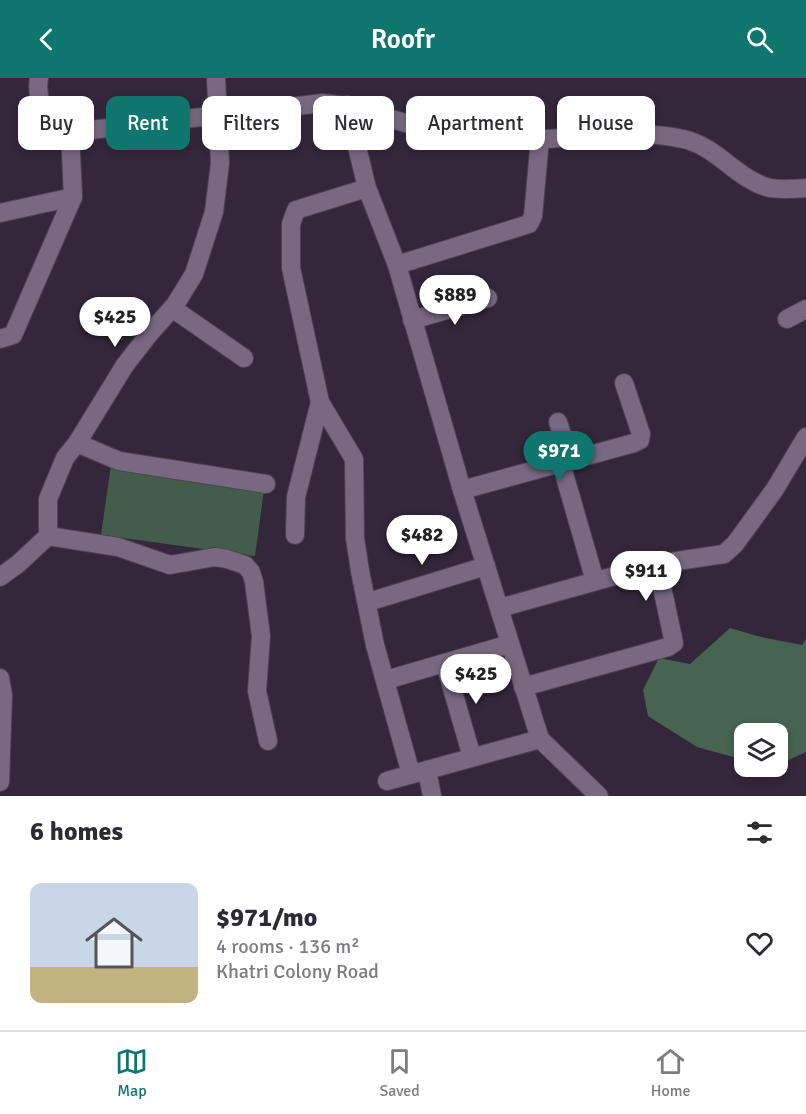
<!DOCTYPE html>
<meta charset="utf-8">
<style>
body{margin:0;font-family:Signika,sans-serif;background:#f2f2f3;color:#2b2b33;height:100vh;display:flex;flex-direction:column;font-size:22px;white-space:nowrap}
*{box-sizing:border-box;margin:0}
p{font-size:20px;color:#7c7c81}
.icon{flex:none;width:33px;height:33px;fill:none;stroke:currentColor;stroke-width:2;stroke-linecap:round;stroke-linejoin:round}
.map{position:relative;height:718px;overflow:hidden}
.details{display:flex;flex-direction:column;background:#fff;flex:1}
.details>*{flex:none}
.top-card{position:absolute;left:18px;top:18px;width:771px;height:54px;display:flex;gap:12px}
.buttons{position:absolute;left:734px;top:645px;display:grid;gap:12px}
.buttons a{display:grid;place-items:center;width:54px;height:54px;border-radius:12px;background:#fff;box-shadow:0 3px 9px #0003;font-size:30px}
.price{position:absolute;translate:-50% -51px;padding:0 14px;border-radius:21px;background:#fff;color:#222;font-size:20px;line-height:39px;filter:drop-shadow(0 2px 3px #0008)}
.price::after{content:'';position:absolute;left:50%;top:36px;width:18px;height:14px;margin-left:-9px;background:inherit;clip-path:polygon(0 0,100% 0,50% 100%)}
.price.on{background:#0f766e;color:#fff}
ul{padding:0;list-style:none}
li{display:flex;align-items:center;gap:18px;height:150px;padding:0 30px}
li+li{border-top:2px solid #e1e1e2}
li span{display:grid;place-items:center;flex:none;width:168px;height:120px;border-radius:12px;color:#555}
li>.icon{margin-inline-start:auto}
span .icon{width:72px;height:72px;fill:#fffc;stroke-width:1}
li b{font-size:26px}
h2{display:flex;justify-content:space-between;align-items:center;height:72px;padding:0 30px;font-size:26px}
.pill{padding:0 21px;border-radius:12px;background:#fff;box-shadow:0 3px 9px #0003;font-size:21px;line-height:54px}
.pill.on{background:#0f766e;color:#fff}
header{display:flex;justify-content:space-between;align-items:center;height:78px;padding:0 30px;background:#0f766e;color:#fff;font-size:27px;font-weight:600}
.dock{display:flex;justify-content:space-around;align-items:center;height:84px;border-top:2px solid #e1e1e2;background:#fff;font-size:16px;color:#7c7c81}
.dock a{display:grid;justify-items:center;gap:3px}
.dock .on{color:#0f766e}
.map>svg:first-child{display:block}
</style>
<header><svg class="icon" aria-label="back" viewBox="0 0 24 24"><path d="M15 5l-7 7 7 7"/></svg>Roofr<svg class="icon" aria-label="search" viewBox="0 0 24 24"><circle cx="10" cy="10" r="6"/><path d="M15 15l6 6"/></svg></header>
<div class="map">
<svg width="806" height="718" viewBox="0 0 806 718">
<rect width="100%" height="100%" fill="#34273b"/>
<path fill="#425e4b" d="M 111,387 L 264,412 L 255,478 L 101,457 Z"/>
<path fill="#466450" d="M 730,550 L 761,559 L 802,567 L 806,561 L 806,674 L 784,684 L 777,684 L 777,656 L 744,656 L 744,682 L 697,669 L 648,638 L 643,612 L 659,580 L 690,586 Z"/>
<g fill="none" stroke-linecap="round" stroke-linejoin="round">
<defs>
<g id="minor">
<path d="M 39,0 C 36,16 43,44 59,51 C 63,53 69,53 73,54 L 323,25 C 368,29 409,51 455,55 C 484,58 513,61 542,61 C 588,60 638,51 683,61 C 717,68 737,102 770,110 C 782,112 794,111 806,110"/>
<path d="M 347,27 L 367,110 L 397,187 L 462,412 L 540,661 L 599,718"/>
<path d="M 367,110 L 296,132 L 291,146 L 291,190 L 320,324 L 354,381 L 355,460 L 360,493 L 375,567 L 411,696"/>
<path d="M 0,135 L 73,119"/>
<path d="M 397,187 L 529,146 L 533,138 L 540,61"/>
<path d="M 172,230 L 244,280"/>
<path d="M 787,241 L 806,231"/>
<path d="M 412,242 L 488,220"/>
<path d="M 0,261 L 13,257 L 73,119 L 70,53"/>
<path d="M 558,344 L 571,383"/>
<path d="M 77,365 L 119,383 L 266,406"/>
<path d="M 561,385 L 595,503"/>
<path d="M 462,412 L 634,365 L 640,362 L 641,356 L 624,305"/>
<path d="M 295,457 L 296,419 L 320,324"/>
<path d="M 48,458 L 118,469 L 170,487 L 215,479 L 227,481 L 245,487 L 251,494 L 254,504 L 261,558 L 257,613 L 268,663"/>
<path d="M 0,499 L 18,486 L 48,458 L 48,421 L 65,380 L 77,365 L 125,287 L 150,255 L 175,227 L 194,196 L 214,134 L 220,85 L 216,0"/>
<path d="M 368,524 L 486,488"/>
<path d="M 500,530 L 657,486 L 724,476 L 735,466 L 775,411 L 806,359"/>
<path d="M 445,586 L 472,679"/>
<path d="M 0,600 L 3,617 L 0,704"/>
<path d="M 386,602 L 510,566"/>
<path d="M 523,609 L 668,569 L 674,565 L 657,486"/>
<path d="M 427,692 L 432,718"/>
<path d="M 387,703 L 540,661"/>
</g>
</defs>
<use href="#minor" stroke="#4e4354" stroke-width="20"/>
<use href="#minor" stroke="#786981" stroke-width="18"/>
</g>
</svg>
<div class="buttons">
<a><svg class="icon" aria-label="layers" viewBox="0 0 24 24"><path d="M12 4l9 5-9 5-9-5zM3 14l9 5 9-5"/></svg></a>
</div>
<b class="price" style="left:455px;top:248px">$889</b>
<b class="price" style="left:115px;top:270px">$425</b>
<b class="price on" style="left:559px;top:404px">$971</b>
<b class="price" style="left:422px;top:488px">$482</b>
<b class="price" style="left:646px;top:524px">$911</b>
<b class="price" style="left:476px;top:627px">$425</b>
<div class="top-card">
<a class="pill">Buy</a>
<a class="pill on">Rent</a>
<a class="pill">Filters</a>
<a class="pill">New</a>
<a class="pill">Apartment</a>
<a class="pill">House</a>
</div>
</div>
<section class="details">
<h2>6 homes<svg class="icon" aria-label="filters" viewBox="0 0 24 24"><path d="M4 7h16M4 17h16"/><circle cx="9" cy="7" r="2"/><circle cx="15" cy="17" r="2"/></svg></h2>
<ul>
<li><span style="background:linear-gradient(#c9d6e8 70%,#c2b280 0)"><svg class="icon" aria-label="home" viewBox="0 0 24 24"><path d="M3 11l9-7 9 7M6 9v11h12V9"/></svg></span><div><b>$971/mo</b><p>4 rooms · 136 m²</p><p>Khatri Colony Road</p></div><svg class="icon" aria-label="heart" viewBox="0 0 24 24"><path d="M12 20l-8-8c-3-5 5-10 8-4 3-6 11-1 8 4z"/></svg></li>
</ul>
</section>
<nav class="dock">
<a class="on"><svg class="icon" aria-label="map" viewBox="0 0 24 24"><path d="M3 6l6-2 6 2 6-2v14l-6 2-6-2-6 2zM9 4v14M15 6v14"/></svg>Map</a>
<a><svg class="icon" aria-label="saved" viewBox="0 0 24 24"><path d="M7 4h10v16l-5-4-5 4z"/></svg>Saved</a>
<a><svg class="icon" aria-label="home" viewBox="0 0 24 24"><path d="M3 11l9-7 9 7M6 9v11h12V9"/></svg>Home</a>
</nav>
